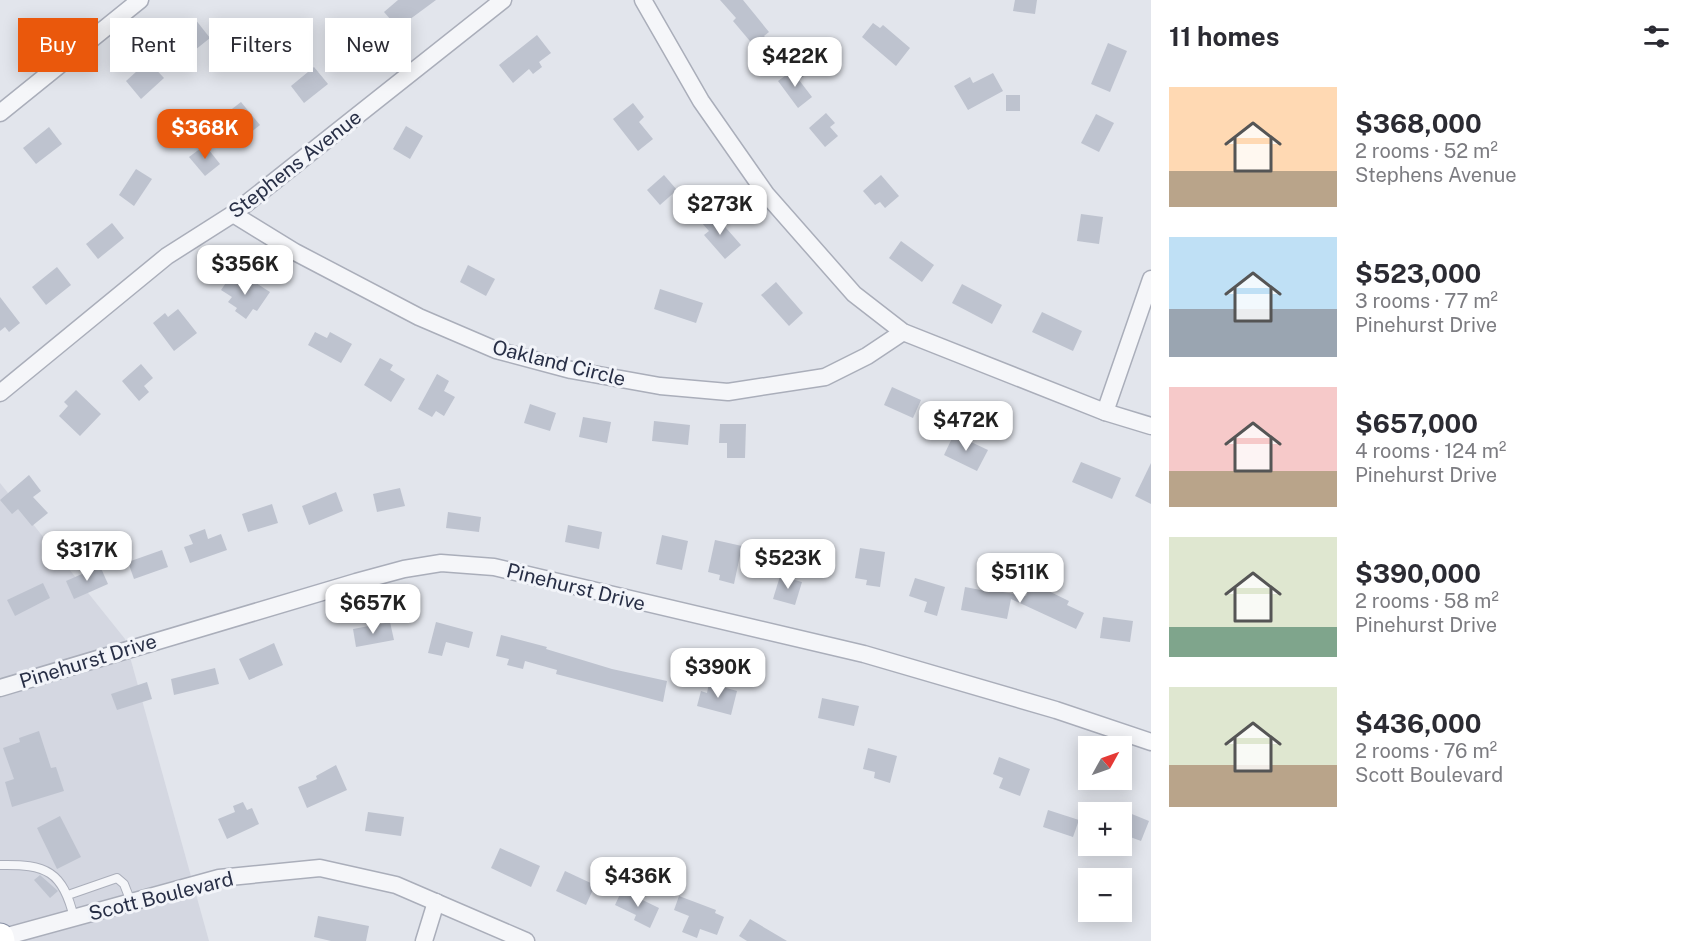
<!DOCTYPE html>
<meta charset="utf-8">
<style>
body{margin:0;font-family:"Public Sans",sans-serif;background:#f2f2f3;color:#2b2b33;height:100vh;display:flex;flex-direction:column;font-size:22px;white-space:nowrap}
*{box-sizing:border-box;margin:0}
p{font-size:20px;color:#7c7c81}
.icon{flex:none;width:33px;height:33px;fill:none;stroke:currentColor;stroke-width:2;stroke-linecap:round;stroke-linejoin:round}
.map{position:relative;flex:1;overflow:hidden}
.drawer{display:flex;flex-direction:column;background:#fff;width:540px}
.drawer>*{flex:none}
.hud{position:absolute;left:18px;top:18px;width:570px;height:54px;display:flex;gap:12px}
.needle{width:39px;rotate:50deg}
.tools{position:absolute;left:1078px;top:736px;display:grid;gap:12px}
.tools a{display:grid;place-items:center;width:54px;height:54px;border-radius:0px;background:#fff;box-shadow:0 3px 15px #0003;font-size:30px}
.price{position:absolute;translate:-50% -51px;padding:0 14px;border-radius:12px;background:#fff;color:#222;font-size:20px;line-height:39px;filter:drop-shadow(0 2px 3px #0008)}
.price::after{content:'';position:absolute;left:50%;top:36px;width:18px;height:14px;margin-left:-9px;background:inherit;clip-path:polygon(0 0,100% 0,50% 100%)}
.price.on{background:#ea580c;color:#fff}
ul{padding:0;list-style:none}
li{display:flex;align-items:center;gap:18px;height:150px;padding:0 18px}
li span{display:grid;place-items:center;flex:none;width:168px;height:120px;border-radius:0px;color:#555}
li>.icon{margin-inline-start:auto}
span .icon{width:72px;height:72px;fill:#fffc;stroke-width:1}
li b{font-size:26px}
h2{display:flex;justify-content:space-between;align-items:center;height:72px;padding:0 18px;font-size:26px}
.chip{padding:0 21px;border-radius:0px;background:#fff;box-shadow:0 3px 15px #0003;font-size:21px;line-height:54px}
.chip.on{background:#ea580c;color:#fff}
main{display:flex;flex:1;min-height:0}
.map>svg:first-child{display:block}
</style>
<main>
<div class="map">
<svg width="1151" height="941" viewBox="0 0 1151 941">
<rect width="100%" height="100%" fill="#e2e5ec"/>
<path fill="#d4d7e1" d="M 0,483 L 125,639 L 209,941 L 0,941 Z"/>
<g fill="#bec3cf">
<path d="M 398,0 L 436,0 L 398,28 L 384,12 Z"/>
<path d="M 720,0 L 743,0 L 769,32 L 764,36 L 771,44 L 760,53 L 733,21 L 736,18 Z"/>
<path d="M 1015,0 L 1037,0 L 1035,14 L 1013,11 Z"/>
<path d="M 195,19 L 210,38 L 190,54 L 174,35 Z"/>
<path d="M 873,23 L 880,28 L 883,25 L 910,48 L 896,66 L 862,37 Z"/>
<path d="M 361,34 L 374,49 L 355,64 L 343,49 Z"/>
<path d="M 537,35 L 551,53 L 539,62 L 542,67 L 533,74 L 529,69 L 513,83 L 499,65 Z"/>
<path d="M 1108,43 L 1127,51 L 1110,92 L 1091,84 Z"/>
<path d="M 148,61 L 164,78 L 141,99 L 126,81 Z"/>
<path d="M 314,67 L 328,84 L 304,103 L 291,86 Z"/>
<path d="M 797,67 L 804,76 L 799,80 L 812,97 L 798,108 L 778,81 Z"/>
<path d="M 993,73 L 1003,91 L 968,110 L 954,86 L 970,77 L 973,83 Z"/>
<rect x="1006" y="95" width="14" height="16"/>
<path d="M 241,102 L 260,125 L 246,136 L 228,112 Z"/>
<path d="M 633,103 L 644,117 L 639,122 L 653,139 L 638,151 L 613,119 Z"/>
<path d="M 826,113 L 835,123 L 830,127 L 838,136 L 825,147 L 809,128 Z"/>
<path d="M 1096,114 L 1114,123 L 1099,152 L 1081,143 Z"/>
<path d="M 406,126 L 423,136 L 410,159 L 393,149 Z"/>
<path d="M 49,127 L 62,144 L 36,164 L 23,148 Z"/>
<path d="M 205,145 L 220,164 L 205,176 L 189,157 Z"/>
<path d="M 136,169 L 152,179 L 134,206 L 119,195 Z"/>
<path d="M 664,175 L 677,190 L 660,205 L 647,190 Z"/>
<path d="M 881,175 L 899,196 L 885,208 L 880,202 L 875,205 L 863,191 Z"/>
<path d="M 712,212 L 741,245 L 725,259 L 704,235 L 709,231 L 701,222 Z"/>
<path d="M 1081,214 L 1103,217 L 1099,244 L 1077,241 Z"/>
<path d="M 112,223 L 124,238 L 98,259 L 86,244 Z"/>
<path d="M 901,241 L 934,265 L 922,282 L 889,258 Z"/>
<path d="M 468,265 L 495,279 L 486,296 L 460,282 Z"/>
<path d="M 57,267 L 71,285 L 46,305 L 32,287 Z"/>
<path d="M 230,277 L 239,284 L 243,278 L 251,284 L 253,281 L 270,292 L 257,311 L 253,309 L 246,319 L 235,311 L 237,308 L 228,302 L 232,297 L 221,290 Z"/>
<path d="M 776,282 L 803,313 L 789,326 L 761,295 Z"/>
<path d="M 962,284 L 1002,305 L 992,324 L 952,303 Z"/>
<path d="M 660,289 L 703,303 L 696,323 L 654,309 Z"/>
<path d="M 0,297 L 20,323 L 9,332 L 5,327 L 0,331 Z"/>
<path d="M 178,309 L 197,333 L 174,351 L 153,323 L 165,313 L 168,317 Z"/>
<path d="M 1042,312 L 1082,331 L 1073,351 L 1032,332 Z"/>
<path d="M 315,332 L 327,338 L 330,332 L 352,344 L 341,363 L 308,345 Z"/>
<path d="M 380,358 L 393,365 L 390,370 L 405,379 L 391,402 L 364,385 Z"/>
<path d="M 141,364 L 153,378 L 144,386 L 149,392 L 139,401 L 122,381 Z"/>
<path d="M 437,374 L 449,381 L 444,391 L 455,397 L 444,416 L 436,411 L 432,417 L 418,409 Z"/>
<path d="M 892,387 L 921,400 L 913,418 L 884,405 Z"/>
<path d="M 76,390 L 101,414 L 80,436 L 59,416 L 68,406 L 64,402 Z"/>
<path d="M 530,404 L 556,413 L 550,431 L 524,423 Z"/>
<path d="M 583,417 L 611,422 L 607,443 L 579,437 Z"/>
<path d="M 654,421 L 690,425 L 688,445 L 652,441 Z"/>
<path d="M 720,424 L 746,424 L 745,458 L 727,458 L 727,443 L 719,443 Z"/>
<path d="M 954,434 L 988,450 L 977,471 L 944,455 Z"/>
<path d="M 1081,462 L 1121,478 L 1112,499 L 1072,482 Z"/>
<path d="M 1151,463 L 1151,504 L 1135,496 Z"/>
<path d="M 29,475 L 41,491 L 33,497 L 48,513 L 32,526 L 18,509 L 12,514 L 0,500 Z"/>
<path d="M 400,488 L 405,506 L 377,512 L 373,494 Z"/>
<path d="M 336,492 L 343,511 L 309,525 L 302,506 Z"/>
<path d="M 272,504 L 278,523 L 248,532 L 242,514 Z"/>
<path d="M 448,512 L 481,517 L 479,532 L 446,528 Z"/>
<path d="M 568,525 L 602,532 L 599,549 L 565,542 Z"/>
<path d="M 205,529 L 208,539 L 221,534 L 227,550 L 190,563 L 184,547 L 193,544 L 189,535 Z"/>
<path d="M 662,535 L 688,541 L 682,570 L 656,564 Z"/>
<path d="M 715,540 L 742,546 L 734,584 L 719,580 L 720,575 L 708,572 Z"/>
<path d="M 860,548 L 885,552 L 880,587 L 866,585 L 867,580 L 855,578 Z"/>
<path d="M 162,550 L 168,567 L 134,579 L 128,562 Z"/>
<path d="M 100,566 L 108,584 L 74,599 L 66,581 Z"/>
<path d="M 780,576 L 802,582 L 795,605 L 773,599 Z"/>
<path d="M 915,578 L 945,587 L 937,616 L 924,612 L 927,602 L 909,596 Z"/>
<path d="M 988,582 L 998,584 L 997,591 L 1026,596 L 1032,583 L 1069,601 L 1067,605 L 1084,613 L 1076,629 L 1011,599 L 1007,619 L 961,610 L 965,587 L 986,591 Z"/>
<path d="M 43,583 L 50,598 L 15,616 L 7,600 Z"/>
<path d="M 1103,617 L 1133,621 L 1130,642 L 1100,638 Z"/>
<path d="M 390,622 L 394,640 L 356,647 L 353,629 Z"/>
<path d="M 436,622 L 473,632 L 469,648 L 446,642 L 442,656 L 428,653 Z"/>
<path d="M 501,635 L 547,647 L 546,649 L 612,669 L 667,681 L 663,702 L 556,674 L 557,670 L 525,661 L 523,669 L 507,665 L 509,659 L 496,656 Z"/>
<path d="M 274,643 L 283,665 L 249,680 L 239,659 Z"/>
<path d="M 215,668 L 219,684 L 174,695 L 171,679 Z"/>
<path d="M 147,682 L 152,699 L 117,710 L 111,694 Z"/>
<path d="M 709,683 L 737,691 L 731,715 L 697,706 L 701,691 L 707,693 Z"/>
<path d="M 822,698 L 859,706 L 854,726 L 818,718 Z"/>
<path d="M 39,731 L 51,768 L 56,767 L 64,791 L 12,807 L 5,782 L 14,779 L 3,748 L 20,742 L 19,738 Z"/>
<path d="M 868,748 L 897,756 L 890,783 L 874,778 L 875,772 L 863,769 Z"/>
<path d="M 999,757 L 1030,769 L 1020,796 L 999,788 L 1003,778 L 993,774 Z"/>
<path d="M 336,765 L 347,790 L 307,808 L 298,787 L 317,779 L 316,776 Z"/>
<path d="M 243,802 L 247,810 L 252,808 L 259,824 L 227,839 L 218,819 L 235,812 L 233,806 Z"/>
<path d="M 1048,810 L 1079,820 L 1073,837 L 1043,827 Z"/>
<path d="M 1122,810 L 1149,821 L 1141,841 L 1122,834 Z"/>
<path d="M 368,812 L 404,817 L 401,836 L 365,831 Z"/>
<path d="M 60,816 L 81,857 L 57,869 L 37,828 Z"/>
<path d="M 500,848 L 540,866 L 531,887 L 491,868 Z"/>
<path d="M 565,871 L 595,885 L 586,905 L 556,891 Z"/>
<path d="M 40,875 L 58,891 L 50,898 L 34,880 Z"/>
<path d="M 622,890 L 659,908 L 650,928 L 634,920 L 636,915 L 615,905 Z"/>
<path d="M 679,896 L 716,910 L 715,913 L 724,917 L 717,935 L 700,929 L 697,938 L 682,932 L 689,916 L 674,910 Z"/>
<path d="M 318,916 L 369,926 L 366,941 L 331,941 L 314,937 Z"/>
<path d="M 750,919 L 787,941 L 747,941 L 739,936 Z"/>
</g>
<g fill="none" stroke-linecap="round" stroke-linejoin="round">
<defs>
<g id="service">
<path d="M 0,865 C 46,864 63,871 74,918"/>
<path d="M 68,895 L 117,878 L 124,884 L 131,902"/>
</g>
<g id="minor">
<path d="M 643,0 L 701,101 L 766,194 L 854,294 L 903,332 L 1105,412 L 1151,426"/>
<path d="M 0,113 L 140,0"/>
<path d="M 233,214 L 295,252 L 419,317 L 496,350 L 571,370 L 660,386 L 728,392 L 825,377 L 867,356 L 903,332"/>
<path d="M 0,393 L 167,256 L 233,214 L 503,0"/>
<path d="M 1105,412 L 1151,279"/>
<path d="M 0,688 L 356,582 L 404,569 L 441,563 L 494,567 L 864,654 L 1056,710 L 1151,742"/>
<path d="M 0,938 L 219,878 L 320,868 L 396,885 L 526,941"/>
<path d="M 424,941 L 436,902"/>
</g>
<path id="trunk" d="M 0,937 L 1,941"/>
</defs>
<use href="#service" stroke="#aaaeba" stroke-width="10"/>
<use href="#minor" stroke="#aaaeba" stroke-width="19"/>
<use href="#trunk" stroke="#878fa4" stroke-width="29"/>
<use href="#service" stroke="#f5f6f9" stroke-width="8"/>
<use href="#minor" stroke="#f5f6f9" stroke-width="16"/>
<use href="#trunk" stroke="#fff" stroke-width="27"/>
</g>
<g text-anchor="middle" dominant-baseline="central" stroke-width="6" stroke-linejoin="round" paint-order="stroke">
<g font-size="20" fill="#282f46" stroke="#f2f4f9">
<text transform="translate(295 164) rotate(-38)">Stephens Avenue</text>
<text transform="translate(559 363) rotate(14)">Oakland Circle</text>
<text transform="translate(576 587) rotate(14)">Pinehurst Drive</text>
<text transform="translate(88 661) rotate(-17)">Pinehurst Drive</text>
<text transform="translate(161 896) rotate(-14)">Scott Boulevard</text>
</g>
</g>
</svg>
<div class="tools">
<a><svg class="needle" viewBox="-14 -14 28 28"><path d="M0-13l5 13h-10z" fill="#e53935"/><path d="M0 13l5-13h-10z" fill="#7c7c81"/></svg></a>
<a>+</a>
<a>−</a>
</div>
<b class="price" style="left:795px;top:88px">$422K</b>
<b class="price on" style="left:205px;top:160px">$368K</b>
<b class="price" style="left:720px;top:236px">$273K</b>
<b class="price" style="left:245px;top:296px">$356K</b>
<b class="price" style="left:966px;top:452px">$472K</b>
<b class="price" style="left:87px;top:582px">$317K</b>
<b class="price" style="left:788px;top:590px">$523K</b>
<b class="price" style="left:1020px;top:604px">$511K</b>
<b class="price" style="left:373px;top:635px">$657K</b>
<b class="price" style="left:718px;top:699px">$390K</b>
<b class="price" style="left:638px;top:908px">$436K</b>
<div class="hud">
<a class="chip on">Buy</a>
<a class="chip">Rent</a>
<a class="chip">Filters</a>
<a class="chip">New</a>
</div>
</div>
<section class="drawer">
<h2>11 homes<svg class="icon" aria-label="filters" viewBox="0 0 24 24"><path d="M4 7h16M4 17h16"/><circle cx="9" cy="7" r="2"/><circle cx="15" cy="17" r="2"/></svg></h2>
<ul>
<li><span style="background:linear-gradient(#ffd9b3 70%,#b9a48a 0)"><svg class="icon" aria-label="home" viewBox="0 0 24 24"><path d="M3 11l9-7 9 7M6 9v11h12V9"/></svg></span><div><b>$368,000</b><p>2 rooms · 52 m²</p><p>Stephens Avenue</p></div></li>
<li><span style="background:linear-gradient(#bfe0f5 60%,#9aa5b1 0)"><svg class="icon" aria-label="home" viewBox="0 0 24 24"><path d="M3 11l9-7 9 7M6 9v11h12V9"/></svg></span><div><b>$523,000</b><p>3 rooms · 77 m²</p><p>Pinehurst Drive</p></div></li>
<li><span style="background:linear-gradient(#f6c9c9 70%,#b9a48a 0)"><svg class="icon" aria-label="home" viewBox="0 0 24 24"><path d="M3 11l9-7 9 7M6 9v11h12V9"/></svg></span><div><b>$657,000</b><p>4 rooms · 124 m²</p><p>Pinehurst Drive</p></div></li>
<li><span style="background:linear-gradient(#dfe7d0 75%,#7fa58c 0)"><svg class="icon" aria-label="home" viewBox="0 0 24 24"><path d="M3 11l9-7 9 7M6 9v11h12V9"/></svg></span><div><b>$390,000</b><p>2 rooms · 58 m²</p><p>Pinehurst Drive</p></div></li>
<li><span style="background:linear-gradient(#dfe7d0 65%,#b9a48a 0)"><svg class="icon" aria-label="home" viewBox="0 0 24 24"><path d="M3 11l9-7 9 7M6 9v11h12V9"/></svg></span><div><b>$436,000</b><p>2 rooms · 76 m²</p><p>Scott Boulevard</p></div></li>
</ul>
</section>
</main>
